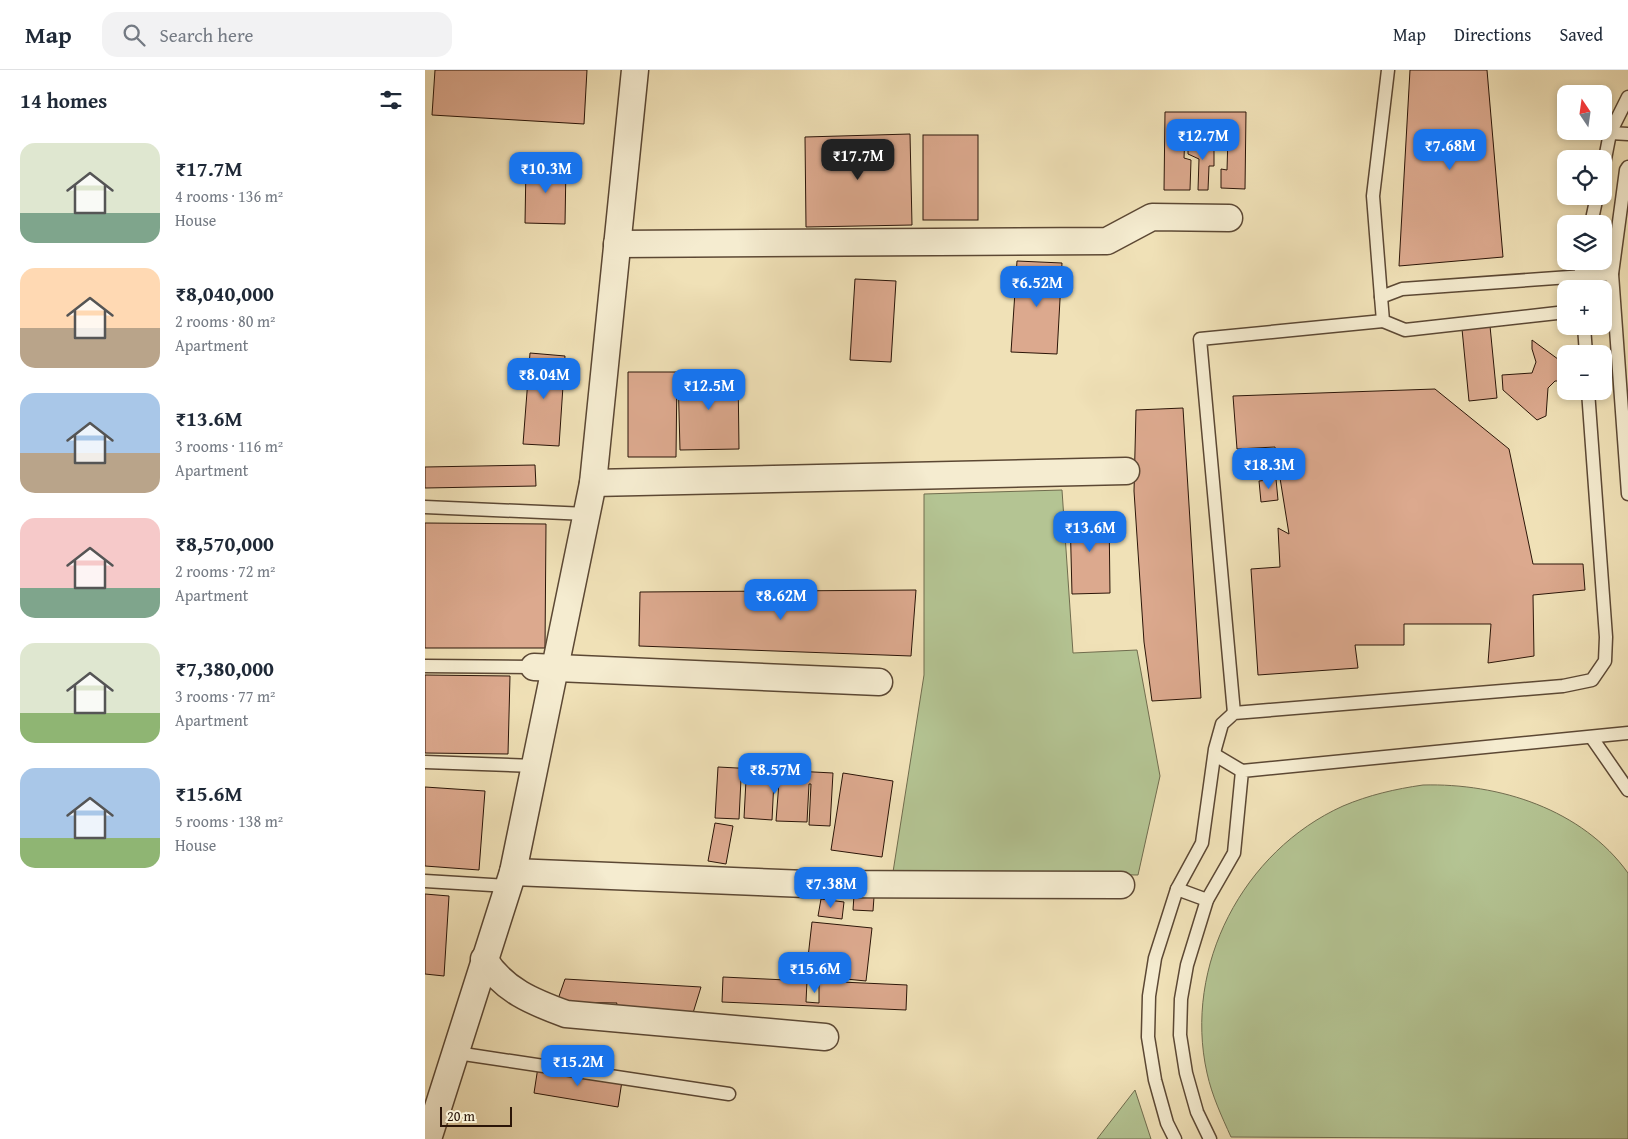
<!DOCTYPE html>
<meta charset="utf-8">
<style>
body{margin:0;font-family:"Gentium Book Plus",serif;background:#f2f2f3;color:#1f2937;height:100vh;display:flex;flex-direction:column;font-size:19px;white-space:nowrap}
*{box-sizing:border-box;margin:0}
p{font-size:16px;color:#747a83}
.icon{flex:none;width:28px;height:28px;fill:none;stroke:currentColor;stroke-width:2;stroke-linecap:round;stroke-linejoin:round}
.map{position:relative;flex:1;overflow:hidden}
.sheet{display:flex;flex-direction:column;background:#fff;width:425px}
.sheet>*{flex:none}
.needle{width:32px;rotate:347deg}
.controls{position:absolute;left:1132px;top:15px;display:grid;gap:10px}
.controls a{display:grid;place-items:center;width:55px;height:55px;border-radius:10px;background:#fff;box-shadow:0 2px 8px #0003;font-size:25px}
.scale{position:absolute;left:15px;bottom:12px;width:72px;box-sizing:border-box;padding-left:5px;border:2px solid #2b1508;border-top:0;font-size:14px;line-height:18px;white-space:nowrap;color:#2b1508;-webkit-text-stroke:4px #f5ecd0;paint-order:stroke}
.price{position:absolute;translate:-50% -42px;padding:0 11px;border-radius:10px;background:#1a73e8;color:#fff;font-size:16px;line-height:32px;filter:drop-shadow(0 1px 2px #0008)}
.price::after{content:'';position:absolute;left:50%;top:30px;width:15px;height:11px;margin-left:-8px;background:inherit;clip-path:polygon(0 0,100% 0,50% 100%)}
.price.on{background:#222;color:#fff}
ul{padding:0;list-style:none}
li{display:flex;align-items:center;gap:15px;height:125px;padding:0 20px}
li span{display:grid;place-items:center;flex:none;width:140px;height:100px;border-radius:15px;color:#555}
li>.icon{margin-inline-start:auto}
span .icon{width:60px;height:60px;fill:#fffc;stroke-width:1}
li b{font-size:21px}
h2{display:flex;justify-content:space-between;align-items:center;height:60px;padding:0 20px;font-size:21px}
header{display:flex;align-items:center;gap:30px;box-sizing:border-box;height:70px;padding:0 25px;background:#fff;border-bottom:1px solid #e0e1e3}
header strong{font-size:24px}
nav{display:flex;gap:28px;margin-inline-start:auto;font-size:18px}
.search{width:350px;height:45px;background:#f2f2f3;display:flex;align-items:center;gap:12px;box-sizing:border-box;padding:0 18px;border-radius:15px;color:#747a83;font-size:19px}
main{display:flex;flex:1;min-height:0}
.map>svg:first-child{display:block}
</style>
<header>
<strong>Map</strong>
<div class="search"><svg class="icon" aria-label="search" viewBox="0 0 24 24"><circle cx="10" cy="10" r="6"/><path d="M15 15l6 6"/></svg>Search here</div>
<nav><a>Map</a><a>Directions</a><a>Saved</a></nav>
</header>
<main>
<section class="sheet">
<h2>14 homes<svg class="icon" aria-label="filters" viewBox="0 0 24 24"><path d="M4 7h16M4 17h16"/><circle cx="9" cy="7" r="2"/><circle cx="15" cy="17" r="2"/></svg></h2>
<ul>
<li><span style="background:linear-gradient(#dfe7d0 70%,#7fa58c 0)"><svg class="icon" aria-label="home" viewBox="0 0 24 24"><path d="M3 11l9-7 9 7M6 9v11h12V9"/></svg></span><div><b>₹17.7M</b><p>4 rooms · 136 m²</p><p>House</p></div></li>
<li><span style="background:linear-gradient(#ffd9b3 60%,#b9a48a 0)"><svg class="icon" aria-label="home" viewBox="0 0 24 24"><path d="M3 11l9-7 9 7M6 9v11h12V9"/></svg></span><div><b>₹8,040,000</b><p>2 rooms · 80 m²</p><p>Apartment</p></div></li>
<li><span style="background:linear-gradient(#a9c7e8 60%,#b9a48a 0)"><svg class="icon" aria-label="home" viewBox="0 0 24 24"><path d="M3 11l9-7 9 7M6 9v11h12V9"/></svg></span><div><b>₹13.6M</b><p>3 rooms · 116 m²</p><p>Apartment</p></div></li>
<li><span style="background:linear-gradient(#f6c9c9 70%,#7fa58c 0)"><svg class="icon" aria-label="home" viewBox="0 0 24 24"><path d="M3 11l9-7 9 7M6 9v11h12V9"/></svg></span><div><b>₹8,570,000</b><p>2 rooms · 72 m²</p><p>Apartment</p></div></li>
<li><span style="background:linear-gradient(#dfe7d0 70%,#8fb573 0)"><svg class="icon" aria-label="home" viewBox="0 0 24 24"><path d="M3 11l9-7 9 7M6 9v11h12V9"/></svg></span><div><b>₹7,380,000</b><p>3 rooms · 77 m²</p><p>Apartment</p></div></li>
<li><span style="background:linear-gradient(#a9c7e8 70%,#8fb573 0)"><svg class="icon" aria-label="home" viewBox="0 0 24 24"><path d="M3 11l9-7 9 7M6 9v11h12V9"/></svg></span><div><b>₹15.6M</b><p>5 rooms · 138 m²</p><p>House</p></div></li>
</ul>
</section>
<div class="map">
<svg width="1203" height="1069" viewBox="0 0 1203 1069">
<rect width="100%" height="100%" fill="#f0e1b7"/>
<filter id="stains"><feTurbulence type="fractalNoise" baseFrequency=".004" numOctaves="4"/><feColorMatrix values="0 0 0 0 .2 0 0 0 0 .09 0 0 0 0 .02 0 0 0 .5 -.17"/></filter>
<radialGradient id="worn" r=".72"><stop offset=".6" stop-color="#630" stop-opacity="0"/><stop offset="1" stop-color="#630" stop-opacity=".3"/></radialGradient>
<g fill="#b4c493" stroke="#706c4e">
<path d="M 637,420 L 648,583 L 712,580 L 735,706 L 713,805 L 468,802 L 499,605 L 499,424 Z"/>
<path d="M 998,715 C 1074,713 1157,739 1203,803 L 1203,1069 L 806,1067 C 797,1047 787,1026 782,1003 C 758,896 818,781 918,736 C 944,725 970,719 998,715 Z"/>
<path d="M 710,1020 L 726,1069 L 672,1069 Z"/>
</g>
<g fill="#dca98e" stroke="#2b1508">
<path d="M 10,0 L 162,0 L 159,54 L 7,45 Z"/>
<path d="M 985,0 L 1062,0 L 1078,187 L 974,196 Z"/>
<path d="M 740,42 L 821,42 L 820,119 L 796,118 L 796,99 L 802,100 L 803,66 L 760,65 L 759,88 L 766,90 L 765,120 L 739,120 Z"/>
<path d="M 485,64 L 487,155 L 381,157 L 380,67 Z"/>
<rect x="498" y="65" width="55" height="85"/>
<path d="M 763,72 L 789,73 L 789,96 L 784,96 L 783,120 L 773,120 L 774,89 L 763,84 Z"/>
<path d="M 101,95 L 141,95 L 140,154 L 100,153 Z"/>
<path d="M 592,191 L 637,193 L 632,284 L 586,282 Z"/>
<path d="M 430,209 L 471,211 L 466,292 L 425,290 Z"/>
<path d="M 1065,256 L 1072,328 L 1044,331 L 1037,259 Z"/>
<path d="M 1107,270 L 1141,295 L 1141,311 L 1130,311 L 1123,318 L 1121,346 L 1112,350 L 1078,320 L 1077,305 L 1107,303 L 1111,292 L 1107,279 Z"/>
<path d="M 105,283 L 140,286 L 134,376 L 98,374 Z"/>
<path d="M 203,302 L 252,302 L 251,387 L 203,387 Z"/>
<path d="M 313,303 L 314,379 L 255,380 L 253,304 Z"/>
<path d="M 1010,319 L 1084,379 L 1108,494 L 1158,494 L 1160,520 L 1108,525 L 1109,586 L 1063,593 L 1066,554 L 979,554 L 979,575 L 930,575 L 933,598 L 833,605 L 826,499 L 855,497 L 853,458 L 864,464 L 850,377 L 812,379 L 808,326 Z"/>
<path d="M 758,338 L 776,628 L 727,631 L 719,572 L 709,421 L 711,340 Z"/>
<path d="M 110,395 L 111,416 L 0,418 L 0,397 Z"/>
<path d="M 851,409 L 853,430 L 836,432 L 834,411 Z"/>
<path d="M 684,443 L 685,523 L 647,524 L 645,444 Z"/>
<path d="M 0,453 L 121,454 L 120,578 L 0,578 Z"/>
<path d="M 491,520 L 486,586 L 214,576 L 215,522 Z"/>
<path d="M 0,605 L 85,606 L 83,684 L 0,683 Z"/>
<path d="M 293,697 L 408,703 L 405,756 L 384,755 L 386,714 L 384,714 L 382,752 L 351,751 L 354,712 L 349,710 L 347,750 L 319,748 L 321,710 L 316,709 L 314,749 L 290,748 Z"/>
<path d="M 418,703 L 468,711 L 457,787 L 406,780 Z"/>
<path d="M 0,717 L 60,721 L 54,800 L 0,796 Z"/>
<path d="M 290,753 L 308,756 L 301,794 L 283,791 Z"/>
<path d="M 0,824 L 24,826 L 19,906 L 0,904 Z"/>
<path d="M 429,825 L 449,827 L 448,841 L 428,840 Z"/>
<path d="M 396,829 L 419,832 L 417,849 L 393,846 Z"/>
<path d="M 387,852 L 447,858 L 441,911 L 381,905 Z"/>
<path d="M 298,907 L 382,911 L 381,932 L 394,933 L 394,911 L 482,915 L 481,940 L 297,932 Z"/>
<path d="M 140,909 L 276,917 L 268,943 L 189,941 L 192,933 L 132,932 Z"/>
<path d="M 113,997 L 197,1011 L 193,1037 L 109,1023 Z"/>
</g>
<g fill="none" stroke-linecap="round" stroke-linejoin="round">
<defs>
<g id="lane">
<path d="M 1185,63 L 1203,64"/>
<path d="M 1179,94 L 1185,63 L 1203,27"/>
<path d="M 1203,97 L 1201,100 L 1187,204 L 1203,424"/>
<path d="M 1166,154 L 1172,126"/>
<path d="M 1156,219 L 1155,206 L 1158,191"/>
<path d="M 956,227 L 948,126 L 963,0"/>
<path d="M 1141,242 L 980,260 L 958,251 L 956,227 L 977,219 L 1187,204"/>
<path d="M 1159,256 L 1161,284"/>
<path d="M 0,437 L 162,444"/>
<path d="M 0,596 L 109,597"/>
<path d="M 809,643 L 775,269 L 958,251"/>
<path d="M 1167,668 L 1203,720"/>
<path d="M 790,685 L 817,701"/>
<path d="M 0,692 L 109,696"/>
<path d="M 0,811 L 83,816"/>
<path d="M 752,819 L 782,830"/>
<path d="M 32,983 L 304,1024"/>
<path d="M 750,1069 L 742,1053 L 730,1010 L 723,967 L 724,926 L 730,888 L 752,819 L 777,773 L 790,679 L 797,654 L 809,643 L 1138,616 L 1167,610 L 1180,591 L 1181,567 L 1163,321"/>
<path d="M 785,1069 L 772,1042 L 761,1003 L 755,965 L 756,929 L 762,895 L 782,830 L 809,783 L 817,701 L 1203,663"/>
</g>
<g id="street">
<path d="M 192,174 L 682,171 L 727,147 L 804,148"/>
<path d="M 168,413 L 701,401"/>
<path d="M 109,597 L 454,612"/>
<path d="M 88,802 L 381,814 L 696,815"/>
<path d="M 59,889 C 78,920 108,932 141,944 L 400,967"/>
<path d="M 3,1069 L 88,802 L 168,413 L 210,0"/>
</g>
</defs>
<use href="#lane" stroke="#5c4834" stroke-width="15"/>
<use href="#street" stroke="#5c4834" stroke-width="29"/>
<use href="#lane" stroke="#f5ecd0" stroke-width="12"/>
<use href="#street" stroke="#f5ecd0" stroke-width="26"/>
</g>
<rect width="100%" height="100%" filter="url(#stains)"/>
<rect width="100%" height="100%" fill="url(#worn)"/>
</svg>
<div class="controls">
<a><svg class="needle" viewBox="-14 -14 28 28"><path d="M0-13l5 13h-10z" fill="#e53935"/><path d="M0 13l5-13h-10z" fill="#747a83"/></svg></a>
<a><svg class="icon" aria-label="locate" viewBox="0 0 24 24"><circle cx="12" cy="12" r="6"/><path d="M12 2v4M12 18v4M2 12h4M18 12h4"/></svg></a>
<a><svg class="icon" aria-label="layers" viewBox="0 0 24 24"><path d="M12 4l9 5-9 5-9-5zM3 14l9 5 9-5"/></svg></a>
<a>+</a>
<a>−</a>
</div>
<div class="scale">20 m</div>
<b class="price" style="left:778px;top:91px">₹12.7M</b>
<b class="price" style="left:1025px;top:101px">₹7.68M</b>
<b class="price on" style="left:433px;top:111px">₹17.7M</b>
<b class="price" style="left:121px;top:124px">₹10.3M</b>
<b class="price" style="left:612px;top:238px">₹6.52M</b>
<b class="price" style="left:119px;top:330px">₹8.04M</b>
<b class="price" style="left:284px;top:341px">₹12.5M</b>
<b class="price" style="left:844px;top:420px">₹18.3M</b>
<b class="price" style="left:665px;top:483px">₹13.6M</b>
<b class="price" style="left:356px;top:551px">₹8.62M</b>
<b class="price" style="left:350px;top:725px">₹8.57M</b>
<b class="price" style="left:406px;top:839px">₹7.38M</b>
<b class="price" style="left:390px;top:924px">₹15.6M</b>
<b class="price" style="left:153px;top:1017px">₹15.2M</b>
</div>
</main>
